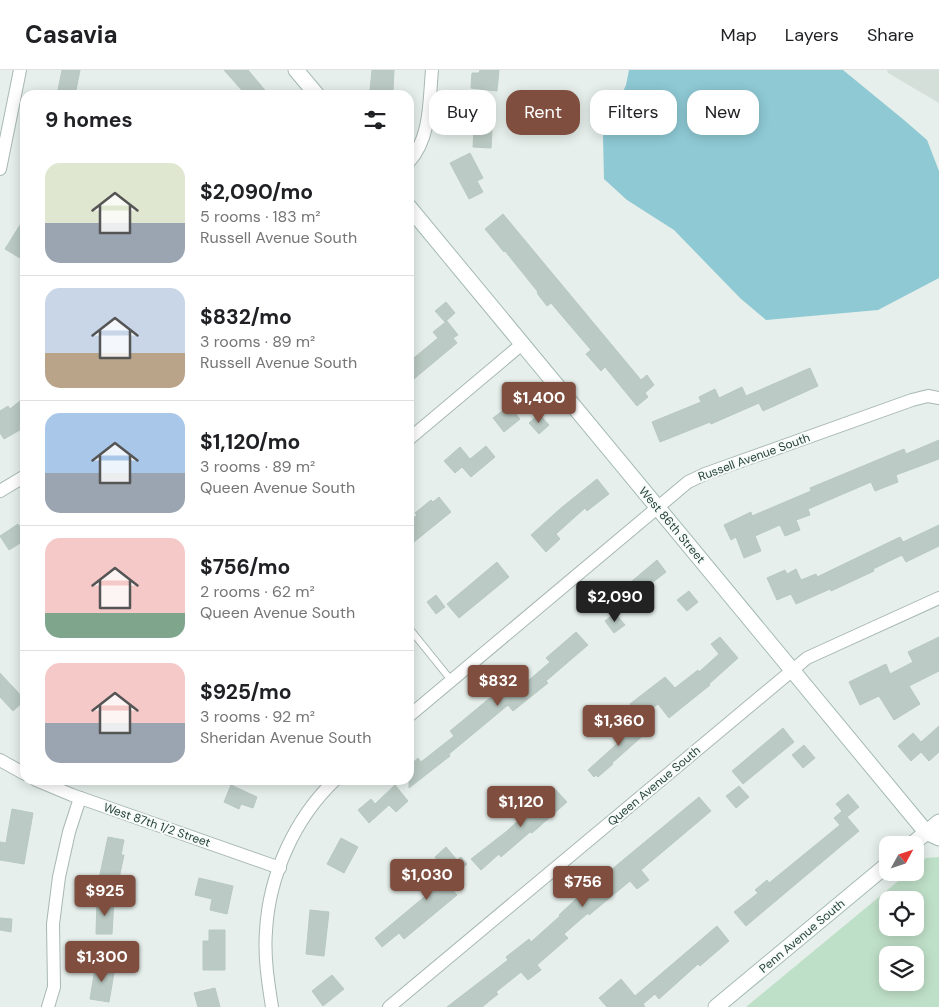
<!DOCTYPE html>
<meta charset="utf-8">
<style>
body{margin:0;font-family:"DM Sans",sans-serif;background:#f2f2f2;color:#202124;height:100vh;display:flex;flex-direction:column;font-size:19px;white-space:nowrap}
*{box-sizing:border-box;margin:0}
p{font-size:16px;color:#757577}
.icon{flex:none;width:28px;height:28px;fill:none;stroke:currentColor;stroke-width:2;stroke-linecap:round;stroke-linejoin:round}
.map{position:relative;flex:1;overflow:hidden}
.details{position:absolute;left:20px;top:20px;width:394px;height:695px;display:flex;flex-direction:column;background:#fff;border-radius:15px;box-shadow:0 2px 12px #0003}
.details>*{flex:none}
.banner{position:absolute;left:429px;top:20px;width:435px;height:45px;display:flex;gap:10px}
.needle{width:32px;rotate:50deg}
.controls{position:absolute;left:879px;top:766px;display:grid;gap:10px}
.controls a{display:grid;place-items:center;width:45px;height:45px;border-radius:10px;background:#fff;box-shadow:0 2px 12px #0003;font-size:25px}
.price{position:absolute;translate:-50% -42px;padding:0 11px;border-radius:5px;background:#7f4e3f;color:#fff;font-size:16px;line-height:32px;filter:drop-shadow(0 1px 2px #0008)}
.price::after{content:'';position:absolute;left:50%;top:30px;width:15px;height:11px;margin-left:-8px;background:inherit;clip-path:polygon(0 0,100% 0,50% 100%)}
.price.on{background:#222;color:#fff}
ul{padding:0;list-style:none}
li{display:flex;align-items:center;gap:15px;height:125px;padding:0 25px}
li+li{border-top:1px solid #e0e0e0}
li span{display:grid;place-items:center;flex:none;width:140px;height:100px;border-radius:15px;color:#555}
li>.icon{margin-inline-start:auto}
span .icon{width:60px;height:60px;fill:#fffc;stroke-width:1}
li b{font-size:21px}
h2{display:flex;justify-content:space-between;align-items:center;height:60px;padding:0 25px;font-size:21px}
.pill{padding:0 18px;border-radius:15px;background:#fff;box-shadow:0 2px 12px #0003;font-size:18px;line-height:45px}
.pill.on{background:#7f4e3f;color:#fff}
header{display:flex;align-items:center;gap:30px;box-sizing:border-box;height:70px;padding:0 25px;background:#fff;border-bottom:1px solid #e0e0e0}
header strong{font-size:24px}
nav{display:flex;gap:28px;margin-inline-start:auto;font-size:18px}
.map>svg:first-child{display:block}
</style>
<header>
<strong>Casavia</strong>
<nav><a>Map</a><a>Layers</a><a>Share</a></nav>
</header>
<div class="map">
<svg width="939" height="937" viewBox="0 0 939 937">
<rect width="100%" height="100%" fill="#e6efeb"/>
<path fill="#d4dfda" d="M 887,0 L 939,0 L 939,33 L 888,3 Z"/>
<path fill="#bfe0c8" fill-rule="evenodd" d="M 939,787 L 939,937 L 746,937 L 908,803 L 915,802 L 915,797 L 926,788 ZM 888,830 L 915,830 L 915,858 L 888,858 ZM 888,885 L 915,885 L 915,912 L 888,912 Z"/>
<path fill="#8ec9d4" d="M 629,0 L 843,0 L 904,50 L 927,70 L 939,101 L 939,208 L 878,240 L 766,250 L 740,228 L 674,160 L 627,130 L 604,109 L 603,66 L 626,15 Z"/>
<g fill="#bbcac4" stroke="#b8c9c2">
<path d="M 62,0 L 80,0 L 75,25 L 57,25 Z"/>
<path d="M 224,0 L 248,0 L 269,25 L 246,25 Z"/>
<path d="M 372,0 L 394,0 L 393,21 L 370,20 Z"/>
<path d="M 480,0 L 499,0 L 497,21 L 471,18 L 472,3 L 479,3 Z"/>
<path d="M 475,41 L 493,41 L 491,78 L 473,77 Z"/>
<path d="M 470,83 L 483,108 L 477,111 L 483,122 L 469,129 L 450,93 Z"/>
<path d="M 503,144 L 641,310 L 647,305 L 654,315 L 645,323 L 648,327 L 637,336 L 605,297 L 601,301 L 586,284 L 591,280 L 551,233 L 547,236 L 537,223 L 538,222 L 505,181 L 504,182 L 485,159 Z"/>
<path d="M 25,147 L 25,191 L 5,179 Z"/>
<path d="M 446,232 L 455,243 L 445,252 L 435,241 Z"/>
<path d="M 447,251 L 458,265 L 453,268 L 457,273 L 409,313 L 409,292 L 438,268 L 433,262 Z"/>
<path d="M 810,298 L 818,316 L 763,341 L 759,333 L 711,354 L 710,352 L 660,372 L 652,352 L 701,332 L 699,327 L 715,319 L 719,328 L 742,317 L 746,326 Z"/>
<path d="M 25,327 L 25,357 L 4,369 L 0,363 L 0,341 L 8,336 L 10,339 Z"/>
<path d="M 509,336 L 520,349 L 504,362 L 493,348 Z"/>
<path d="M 539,344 L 549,355 L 539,364 L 529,353 Z"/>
<path d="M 939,370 L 939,389 L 896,405 L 898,412 L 875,421 L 871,412 L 808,439 L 810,445 L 796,450 L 800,460 L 785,466 L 780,455 L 755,466 L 761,481 L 744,488 L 736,467 L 731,470 L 724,455 L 751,442 L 752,446 L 811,421 L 810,418 L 904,379 L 906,384 Z"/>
<path d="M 486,376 L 495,387 L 471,407 L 462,397 L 455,403 L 444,391 L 460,377 L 470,389 Z"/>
<path d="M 597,409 L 609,424 L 587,441 L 585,438 L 556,464 L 560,469 L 546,482 L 531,465 L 561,438 Z"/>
<path d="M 439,427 L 451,442 L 409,476 L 409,452 L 417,445 L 415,443 L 431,430 L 433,432 Z"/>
<path d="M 18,454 L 25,466 L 25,470 L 9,480 L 0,466 Z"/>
<path d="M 939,455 L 939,476 L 906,492 L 902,485 L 873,499 L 874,501 L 831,521 L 830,519 L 796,534 L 791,524 L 777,530 L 767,508 L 785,500 L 787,504 L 796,499 L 801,510 L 816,504 L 817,507 L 900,467 L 903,472 Z"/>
<path d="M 657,490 L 666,502 L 635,526 L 637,527 L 620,540 L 611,529 Z"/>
<path d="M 497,492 L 509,507 L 459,548 L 447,534 Z"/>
<path d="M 689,521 L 698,532 L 687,541 L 677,530 Z"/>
<path d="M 436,525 L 445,537 L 436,544 L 427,532 Z"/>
<path d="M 615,543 L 625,555 L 614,563 L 605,551 Z"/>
<path d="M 576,562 L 588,575 L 546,611 L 548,613 L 513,641 L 508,635 L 449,684 L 450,686 L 409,718 L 409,696 L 418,688 L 421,692 L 454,666 L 450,661 L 514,608 L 521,617 L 550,592 L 546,588 Z"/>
<path d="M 720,567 L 738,588 L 709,614 L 710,615 L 669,648 L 658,634 L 640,647 L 630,634 L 665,607 L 675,618 L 698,600 L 699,602 L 719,584 L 711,574 Z"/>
<path d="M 939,567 L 939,601 L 909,616 L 920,634 L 894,650 L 879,626 L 860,635 L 849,612 L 886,594 L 890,604 L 913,592 L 908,582 Z"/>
<path d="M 0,603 L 25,630 L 13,641 L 0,627 Z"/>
<path d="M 636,649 L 647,662 L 612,693 L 613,694 L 598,707 L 596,705 L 594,707 L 588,700 L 619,672 L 615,667 Z"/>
<path d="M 939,656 L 939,682 L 929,691 L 921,682 L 911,691 L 898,676 L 913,663 L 921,672 Z"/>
<path d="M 783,658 L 794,672 L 743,714 L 732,701 Z"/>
<path d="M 804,675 L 815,688 L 803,698 L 792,685 Z"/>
<path d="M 231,715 L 257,727 L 253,738 L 241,734 L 239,739 L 224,732 Z"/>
<path d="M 395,715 L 408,731 L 396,742 L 389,735 L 369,753 L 358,740 L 371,729 L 375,734 Z"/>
<path d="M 739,716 L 749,727 L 736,738 L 726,726 Z"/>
<path d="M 554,718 L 567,732 L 532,763 L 530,762 L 501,787 L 499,784 L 481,800 L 471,789 L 507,761 Z"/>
<path d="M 848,724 L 859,737 L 847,747 L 859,761 L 746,856 L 734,842 L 758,823 L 755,820 L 767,810 L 769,813 L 840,755 L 834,748 L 842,741 L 836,734 Z"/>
<path d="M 699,727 L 711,741 L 641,800 L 649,810 L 637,819 L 630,811 L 589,845 L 588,843 L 564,864 L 568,868 L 537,895 L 541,900 L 528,910 L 521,902 L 496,922 L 498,924 L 482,937 L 447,937 L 508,890 L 506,887 L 529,869 L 531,872 L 560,846 L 559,845 L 576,829 Z"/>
<path d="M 12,739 L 33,743 L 24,794 L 0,790 L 0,772 L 6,773 Z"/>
<path d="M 108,767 L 124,770 L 121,785 L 124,785 L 118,813 L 99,809 Z"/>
<path d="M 341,768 L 358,777 L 344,803 L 327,794 Z"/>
<path d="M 446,777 L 457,790 L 461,787 L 467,794 L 446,812 L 457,825 L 404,869 L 399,863 L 382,877 L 375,868 L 435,818 L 430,812 L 445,799 L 435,787 Z"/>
<path d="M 199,808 L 233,816 L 227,844 L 210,840 L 212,829 L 195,825 Z"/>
<path d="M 97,829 L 114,830 L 112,864 L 96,864 Z"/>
<path d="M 310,840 L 329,842 L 324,886 L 306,884 Z"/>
<path d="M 0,848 L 12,849 L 11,862 L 0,860 Z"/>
<path d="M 717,856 L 729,871 L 700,896 L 698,894 L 659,929 L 655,924 L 643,934 L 645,937 L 607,937 L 599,928 L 621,909 L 635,926 Z"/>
<path d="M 209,860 L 225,860 L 225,900 L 203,900 L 203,871 L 209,871 Z"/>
<path d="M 96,893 L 115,897 L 109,932 L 90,929 Z"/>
<path d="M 332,905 L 344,919 L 323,936 L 312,921 Z"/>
<path d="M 215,918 L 220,937 L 198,937 L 194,923 Z"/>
</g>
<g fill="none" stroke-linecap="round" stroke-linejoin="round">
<defs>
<path id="lane" d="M 409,558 L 451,610"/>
<g id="street">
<path d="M 409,92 C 431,67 429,32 432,0"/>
<path d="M 0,99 L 20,0"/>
<path d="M 409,369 L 522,274"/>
<path d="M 0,421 L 25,406"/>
<path d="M 409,646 L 688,412 L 705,404 L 912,330 L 928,326 L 939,328"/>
<path d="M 0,690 L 25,704"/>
<path d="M 36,710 L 72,725 L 280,798"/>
<path d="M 48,937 L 54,917 L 53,854 L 59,807 L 69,762 L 80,728"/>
<path d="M 272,937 C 268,912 264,886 266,861 C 269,805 295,748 335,710"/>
<path d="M 389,937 L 807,588 L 939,528"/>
</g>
<g id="secondary">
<path d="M 296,0 L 317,25"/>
<path d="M 409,137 L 926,762 L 939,768"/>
<path d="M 911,775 L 939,752"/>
<path d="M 716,937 L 888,794"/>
</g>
</defs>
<use href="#lane" stroke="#a8b8b2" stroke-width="8"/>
<use href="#street" stroke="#a8b8b2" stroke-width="14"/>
<use href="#secondary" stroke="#a4bbb3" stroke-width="17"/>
<use href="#lane" stroke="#fff" stroke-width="6"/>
<use href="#street" stroke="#fff" stroke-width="12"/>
<use href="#secondary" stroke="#fff" stroke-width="15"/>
</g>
<g text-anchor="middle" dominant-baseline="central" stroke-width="4" stroke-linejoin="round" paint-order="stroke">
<g font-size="12" fill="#24423a" stroke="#f7fbf9">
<text transform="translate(754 387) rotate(-20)">Russell Avenue South</text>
<text transform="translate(672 455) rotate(50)">West 86th Street</text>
<text transform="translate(654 716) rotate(-40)">Queen Avenue South</text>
<text transform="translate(157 755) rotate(19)">West 87th 1/2 Street</text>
<text transform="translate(802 866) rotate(-40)">Penn Avenue South</text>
</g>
</g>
</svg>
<div class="controls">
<a><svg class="needle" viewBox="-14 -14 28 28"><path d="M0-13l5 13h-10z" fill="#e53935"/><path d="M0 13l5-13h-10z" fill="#757577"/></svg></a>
<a><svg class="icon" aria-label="locate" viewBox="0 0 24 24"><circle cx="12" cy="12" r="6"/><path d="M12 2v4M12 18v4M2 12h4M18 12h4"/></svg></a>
<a><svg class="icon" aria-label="layers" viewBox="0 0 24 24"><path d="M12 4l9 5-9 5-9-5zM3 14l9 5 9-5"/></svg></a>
</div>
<b class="price" style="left:539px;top:354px">$1,400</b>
<b class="price on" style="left:615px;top:553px">$2,090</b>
<b class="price" style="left:498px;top:637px">$832</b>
<b class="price" style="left:619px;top:677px">$1,360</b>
<b class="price" style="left:521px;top:758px">$1,120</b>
<b class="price" style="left:427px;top:831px">$1,030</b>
<b class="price" style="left:583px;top:838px">$756</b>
<b class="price" style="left:105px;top:847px">$925</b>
<b class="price" style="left:102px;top:913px">$1,300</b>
<div class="banner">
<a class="pill">Buy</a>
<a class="pill on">Rent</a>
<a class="pill">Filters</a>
<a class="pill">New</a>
</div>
<section class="details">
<h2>9 homes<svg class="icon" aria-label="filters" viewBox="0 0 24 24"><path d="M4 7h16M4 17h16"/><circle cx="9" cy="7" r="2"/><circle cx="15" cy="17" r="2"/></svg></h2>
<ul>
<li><span style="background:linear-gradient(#dfe7d0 60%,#9aa5b1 0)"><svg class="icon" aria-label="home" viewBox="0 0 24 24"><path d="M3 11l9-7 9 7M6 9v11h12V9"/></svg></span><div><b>$2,090/mo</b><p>5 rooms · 183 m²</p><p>Russell Avenue South</p></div></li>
<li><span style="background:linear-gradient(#c9d6e8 65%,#b9a48a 0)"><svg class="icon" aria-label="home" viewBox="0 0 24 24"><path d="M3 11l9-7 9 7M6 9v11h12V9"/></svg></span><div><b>$832/mo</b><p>3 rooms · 89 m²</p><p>Russell Avenue South</p></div></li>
<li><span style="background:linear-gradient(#a9c7e8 60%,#9aa5b1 0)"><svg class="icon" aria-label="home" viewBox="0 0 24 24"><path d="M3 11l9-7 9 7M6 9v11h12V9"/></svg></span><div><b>$1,120/mo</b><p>3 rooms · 89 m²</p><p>Queen Avenue South</p></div></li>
<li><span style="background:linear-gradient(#f6c9c9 75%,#7fa58c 0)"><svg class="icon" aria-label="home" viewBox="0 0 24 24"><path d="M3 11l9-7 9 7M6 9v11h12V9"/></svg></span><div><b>$756/mo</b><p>2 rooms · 62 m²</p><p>Queen Avenue South</p></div></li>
<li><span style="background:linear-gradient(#f6c9c9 60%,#9aa5b1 0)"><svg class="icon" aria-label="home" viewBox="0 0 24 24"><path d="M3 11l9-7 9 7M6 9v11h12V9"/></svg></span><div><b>$925/mo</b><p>3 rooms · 92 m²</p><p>Sheridan Avenue South</p></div></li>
</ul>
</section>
</div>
